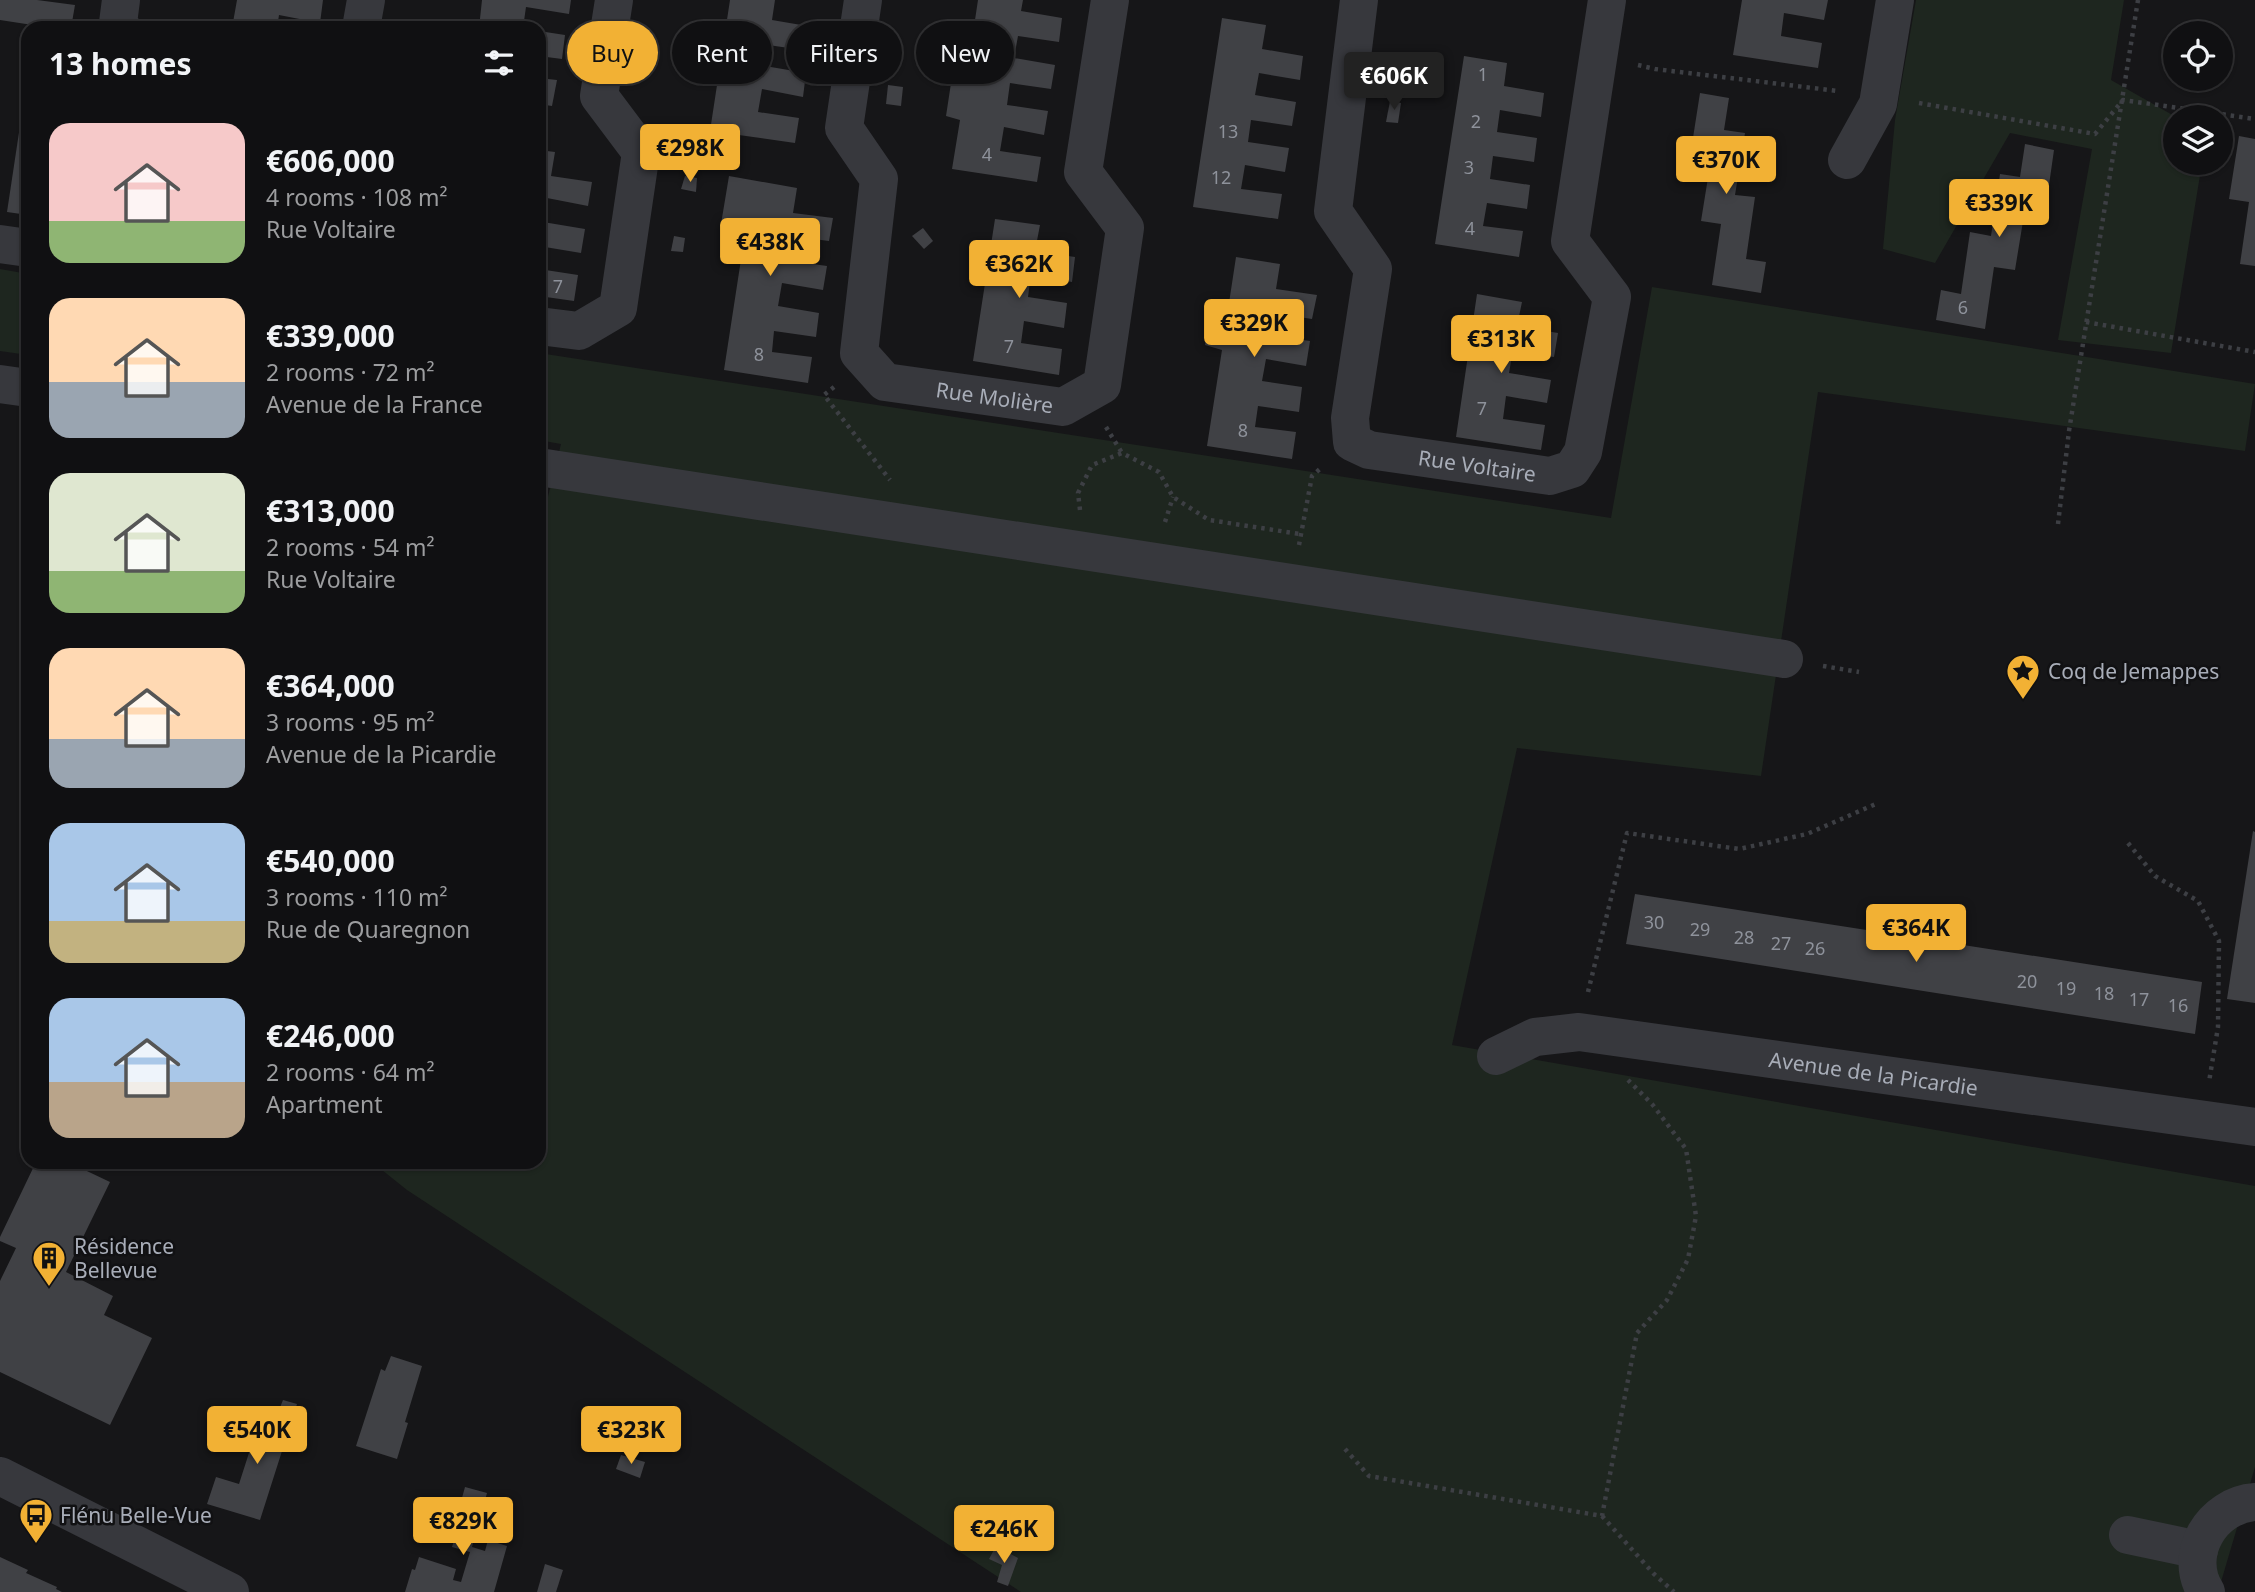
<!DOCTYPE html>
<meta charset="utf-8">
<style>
body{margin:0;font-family:"Noto Sans",sans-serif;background:#19191b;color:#f1f3f6;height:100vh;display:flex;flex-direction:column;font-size:26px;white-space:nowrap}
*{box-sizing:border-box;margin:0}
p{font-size:23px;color:#9c9d9f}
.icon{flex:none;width:38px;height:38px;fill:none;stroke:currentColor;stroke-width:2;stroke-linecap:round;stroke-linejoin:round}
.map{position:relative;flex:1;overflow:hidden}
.sheet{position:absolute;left:21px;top:21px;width:525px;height:1148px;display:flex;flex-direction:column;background:#101012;border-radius:21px;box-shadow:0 2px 5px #0004,0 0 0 2px #303032}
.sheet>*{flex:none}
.hud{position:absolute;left:567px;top:21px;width:665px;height:63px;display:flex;gap:14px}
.tools{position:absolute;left:2163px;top:21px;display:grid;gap:14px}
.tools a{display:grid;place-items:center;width:70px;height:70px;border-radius:50%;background:#101012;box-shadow:0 2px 5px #0004,0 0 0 2px #303032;font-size:35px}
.price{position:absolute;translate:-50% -60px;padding:0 16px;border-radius:7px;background:#f2b134;color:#111;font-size:23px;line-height:46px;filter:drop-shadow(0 2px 4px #0008)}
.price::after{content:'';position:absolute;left:50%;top:42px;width:21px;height:16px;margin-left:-10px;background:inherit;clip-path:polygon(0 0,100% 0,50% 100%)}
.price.active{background:#222;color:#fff}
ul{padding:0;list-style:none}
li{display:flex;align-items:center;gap:21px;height:175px;padding:0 28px}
li span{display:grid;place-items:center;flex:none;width:196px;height:140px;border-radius:21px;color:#555}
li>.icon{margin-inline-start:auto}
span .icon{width:84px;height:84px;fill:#fffc;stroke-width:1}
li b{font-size:30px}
h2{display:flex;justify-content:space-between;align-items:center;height:84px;padding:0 28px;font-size:30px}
.pill{padding:0 24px;border-radius:32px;background:#101012;box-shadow:0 2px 5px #0004,0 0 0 2px #303032;font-size:24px;line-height:63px}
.pill.active{background:#f2b134;color:#111}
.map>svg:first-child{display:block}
</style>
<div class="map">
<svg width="2255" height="1592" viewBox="0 0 2255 1592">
<rect width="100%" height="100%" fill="#161618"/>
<g fill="#1e261f">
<path d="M 1916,0 L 2124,0 L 2111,80 L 2176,117 L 2175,163 L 2202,163 L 2171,353 L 2058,340 L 2092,149 L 2010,133 L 1935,263 L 1883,249 L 1895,120 Z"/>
<path d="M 0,269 L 28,274 L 28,355 L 0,351 Z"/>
<path d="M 1652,287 L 2255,384 L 2245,451 L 1818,392 L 1761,776 L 1517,748 L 1452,1045 L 2255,1186 L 2255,1467 L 2218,1592 L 1021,1592 L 407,1190 L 372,1162 L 539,1162 L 539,533 L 561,444 L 539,440 L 539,353 L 1611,518 Z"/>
</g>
<g fill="#404145">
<path d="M 0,0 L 37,0 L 75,5 L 71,28 L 52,28 L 0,20 Z"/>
<path d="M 237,0 L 323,0 L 320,23 L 279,15 L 277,28 L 232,28 Z"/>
<path d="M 482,0 L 571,0 L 569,14 L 526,7 L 523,28 L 479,28 Z"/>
<path d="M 730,0 L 775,0 L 772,20 L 813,27 L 810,51 L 768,45 L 765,66 L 806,73 L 803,97 L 762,89 L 758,112 L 799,118 L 795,143 L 710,131 Z"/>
<path d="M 978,0 L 1023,0 L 1021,11 L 1062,18 L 1059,42 L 1018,36 L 1014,58 L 1055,65 L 1051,89 L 1010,83 L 1007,105 L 1048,111 L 1044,135 L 1004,127 L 1000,151 L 1041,157 L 1037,182 L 952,169 L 960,120 L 946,116 L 953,70 L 967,73 Z"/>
<path d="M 1742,0 L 1828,0 L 1824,20 L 1784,13 L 1781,36 L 1822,43 L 1818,68 L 1733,55 Z"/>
<path d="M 1222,18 L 1266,25 L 1262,49 L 1303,56 L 1300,80 L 1259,73 L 1255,95 L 1296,102 L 1292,126 L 1251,120 L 1248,142 L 1289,148 L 1285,172 L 1245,165 L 1241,189 L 1282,194 L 1278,219 L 1193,207 Z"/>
<path d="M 539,31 L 565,35 L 562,59 L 539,56 Z"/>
<path d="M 1464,56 L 1507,63 L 1504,86 L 1544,93 L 1541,117 L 1500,110 L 1497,132 L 1537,138 L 1534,162 L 1493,156 L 1490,179 L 1530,185 L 1527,209 L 1487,203 L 1483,226 L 1523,231 L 1519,257 L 1435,244 Z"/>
<path d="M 539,78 L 557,80 L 552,106 L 539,104 Z"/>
<path d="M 888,85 L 903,87 L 901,106 L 886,104 Z"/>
<path d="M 26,86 L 28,86 L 28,215 L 7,212 Z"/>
<path d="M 1700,93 L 1729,98 L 1724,130 L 1745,133 L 1735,195 L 1755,197 L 1746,259 L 1766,262 L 1761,293 L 1712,285 L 1721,224 L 1701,221 L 1711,159 L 1690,157 Z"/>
<path d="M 1390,101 L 1401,103 L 1398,123 L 1386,122 Z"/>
<path d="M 2239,136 L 2255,139 L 2255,266 L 2240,264 L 2249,202 L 2229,199 Z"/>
<path d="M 2025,144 L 2054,150 L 2045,213 L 2025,209 L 2015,270 L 1994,267 L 1985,329 L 1936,320 L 1941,290 L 1961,294 L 1970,232 L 1991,236 L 2000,174 L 2020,177 Z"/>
<path d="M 539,150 L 555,152 L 551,176 L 592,182 L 588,206 L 547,198 L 543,222 L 585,229 L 581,253 L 539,246 Z"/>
<path d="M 685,176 L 697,178 L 696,192 L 681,189 Z"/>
<path d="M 729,176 L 797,188 L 793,213 L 833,218 L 829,241 L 790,236 L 785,260 L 827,266 L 823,290 L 782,283 L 778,306 L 819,313 L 816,337 L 774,331 L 772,352 L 812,357 L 808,383 L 724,370 L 746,227 L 721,224 Z"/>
<path d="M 995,219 L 1040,225 L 1035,251 L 1075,257 L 1072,282 L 1031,274 L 1028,297 L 1067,303 L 1064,328 L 1024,321 L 1021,343 L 1062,349 L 1059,375 L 973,361 Z"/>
<path d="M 923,228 L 933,241 L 924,249 L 912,236 Z"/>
<path d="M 674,236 L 685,238 L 683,252 L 671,251 Z"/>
<path d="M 1236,257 L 1280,264 L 1276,289 L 1317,295 L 1312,319 L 1273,313 L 1269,335 L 1310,341 L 1306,366 L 1266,359 L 1262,381 L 1302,387 L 1299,412 L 1258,406 L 1255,427 L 1296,432 L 1292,459 L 1207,446 L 1222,350 L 1205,345 L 1211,303 L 1229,303 Z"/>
<path d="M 539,269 L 578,275 L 574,301 L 539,296 Z"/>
<path d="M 1477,294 L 1522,302 L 1517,326 L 1558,333 L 1554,357 L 1513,350 L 1509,373 L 1551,380 L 1547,403 L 1506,396 L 1503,419 L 1545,425 L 1541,450 L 1456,437 Z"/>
<path d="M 2253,831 L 2255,832 L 2255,1003 L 2227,999 Z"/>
<path d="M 1635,894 L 2202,982 L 2195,1034 L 1626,944 Z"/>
<path d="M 36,1162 L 68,1162 L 110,1182 L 66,1272 L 113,1296 L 104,1315 L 152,1338 L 110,1425 L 0,1372 L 0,1281 L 16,1248 L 0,1241 L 0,1237 Z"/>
<path d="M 391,1356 L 422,1366 L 405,1422 L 408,1423 L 397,1459 L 356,1446 L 381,1369 L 385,1371 Z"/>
<path d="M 283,1400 L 297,1404 L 260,1520 L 207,1504 L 216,1477 L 239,1484 L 264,1406 L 279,1410 Z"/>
<path d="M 621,1455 L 645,1462 L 640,1478 L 616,1469 Z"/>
<path d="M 465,1487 L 487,1493 L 472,1547 L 485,1551 L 488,1540 L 507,1546 L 494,1592 L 405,1592 L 412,1569 L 415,1570 L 419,1557 L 456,1569 L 453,1580 L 461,1582 L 470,1552 L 452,1547 L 461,1517 L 457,1516 Z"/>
<path d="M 996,1546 L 1018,1558 L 1008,1586 L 997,1582 L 1002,1565 L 989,1559 Z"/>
<path d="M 0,1557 L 28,1570 L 26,1573 L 57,1587 L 56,1589 L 62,1592 L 0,1592 Z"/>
<path d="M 545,1564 L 563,1570 L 556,1592 L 537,1592 Z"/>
</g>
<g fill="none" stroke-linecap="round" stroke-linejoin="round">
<g stroke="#3d3f44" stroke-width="4.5" stroke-dasharray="3.5 5" stroke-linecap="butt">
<path d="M 1638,65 L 1655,69 L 1838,91"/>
<path d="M 1919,103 L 2095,134 L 2123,100 L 2255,119"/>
<path d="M 2086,322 L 2255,352"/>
<path d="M 834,387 L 824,395 L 890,480"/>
<path d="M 1106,427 L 1122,453"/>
<path d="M 1080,510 L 1078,493 L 1092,465 L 1122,453 L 1159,472 L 1173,497 L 1209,520 L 1300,534"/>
<path d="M 1165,522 L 1173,497"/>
<path d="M 2058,524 L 2069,431 L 2138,0"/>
<path d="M 1299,545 L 1312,476 L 1321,468"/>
<path d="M 1823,666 L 1859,672"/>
<path d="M 2128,843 L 2155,876 L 2198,901 L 2219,941 L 2218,1027 L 2209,1082"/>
<path d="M 1588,992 L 1627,833 L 1739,849 L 1807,834 L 1878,803"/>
<path d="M 1345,1449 L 1369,1476 L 1602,1516 L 1637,1333 L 1667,1300 L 1688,1259 L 1696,1216 L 1686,1149 L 1652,1104 L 1628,1080"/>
<path d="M 1602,1516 L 1654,1574 L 1674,1592"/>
</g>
<g stroke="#37383d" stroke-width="38">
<path d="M 121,0 L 118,23 L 122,28"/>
<path id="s1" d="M 863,0 L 844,128 L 879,179 L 859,353 L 885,382 L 1063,407 L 1102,385 L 1125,228 L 1083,172 L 1110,0"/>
<path id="s2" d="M 1359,0 L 1333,211 L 1373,269 L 1350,418 L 1352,442 L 1369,450 L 1550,476 L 1572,469 L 1583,452 L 1612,297 L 1570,241 L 1607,0"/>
<path d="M 361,28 L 366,0"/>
<path d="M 1847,160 L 1878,104 L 1895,0"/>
<path d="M 0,244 L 28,248"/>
<path d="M 539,326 L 579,331 L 618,308 L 641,152 L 599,96 L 614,0"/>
<path d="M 0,384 L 28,388"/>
<path d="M 539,467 L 1784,659"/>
<path id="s3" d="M 1496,1056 L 1535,1037 L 1579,1032 L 2255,1127"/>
<path d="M 0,1476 L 230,1592"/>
<path d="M 2128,1535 L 2199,1550"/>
<path d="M 2206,1592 C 2182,1554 2212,1505 2255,1502"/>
</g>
</g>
<defs>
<symbol id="sight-pin" viewBox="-11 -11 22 30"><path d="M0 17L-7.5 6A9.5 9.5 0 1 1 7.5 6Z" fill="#f2b134" stroke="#111113"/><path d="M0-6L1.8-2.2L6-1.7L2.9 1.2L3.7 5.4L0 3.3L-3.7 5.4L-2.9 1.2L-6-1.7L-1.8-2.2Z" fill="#111"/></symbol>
<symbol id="building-pin" viewBox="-11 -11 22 30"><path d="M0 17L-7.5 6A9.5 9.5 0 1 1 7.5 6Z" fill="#f2b134" stroke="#111113"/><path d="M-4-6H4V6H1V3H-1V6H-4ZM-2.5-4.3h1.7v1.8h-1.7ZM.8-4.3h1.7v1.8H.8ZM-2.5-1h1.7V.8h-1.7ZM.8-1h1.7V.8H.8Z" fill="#111"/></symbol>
<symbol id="bus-pin" viewBox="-11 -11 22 30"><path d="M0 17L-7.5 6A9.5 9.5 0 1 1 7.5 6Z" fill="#f2b134" stroke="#111113"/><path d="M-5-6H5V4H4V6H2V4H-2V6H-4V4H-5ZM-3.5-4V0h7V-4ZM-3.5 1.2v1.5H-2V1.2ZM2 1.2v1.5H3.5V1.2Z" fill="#111"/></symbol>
</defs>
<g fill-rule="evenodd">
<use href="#sight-pin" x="2004" y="652" width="38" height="52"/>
<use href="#building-pin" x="30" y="1239" width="38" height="52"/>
<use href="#bus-pin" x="17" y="1496" width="38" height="52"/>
</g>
<g text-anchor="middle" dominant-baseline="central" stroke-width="5" stroke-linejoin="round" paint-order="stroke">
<g font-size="18" fill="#8e929b">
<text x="1483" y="74">1</text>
<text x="1476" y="121">2</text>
<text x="1228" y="131">13</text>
<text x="987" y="154">4</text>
<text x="1469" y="167">3</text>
<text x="1221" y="177">12</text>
<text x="1470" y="228">4</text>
<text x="558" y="286">7</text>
<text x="1963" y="307">6</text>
<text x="1009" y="346">7</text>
<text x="759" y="354">8</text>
<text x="1482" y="408">7</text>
<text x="1243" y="430">8</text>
<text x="1654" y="922">30</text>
<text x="1700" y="929">29</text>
<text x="1744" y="937">28</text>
<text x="1781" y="943">27</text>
<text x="1815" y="948">26</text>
<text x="2027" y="981">20</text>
<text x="2066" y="988">19</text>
<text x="2104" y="993">18</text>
<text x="2139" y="999">17</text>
<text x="2178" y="1005">16</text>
</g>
<g font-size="21" fill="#a8adb8" stroke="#111113">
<text stroke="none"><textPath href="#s1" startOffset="516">Rue Molière</textPath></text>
<text stroke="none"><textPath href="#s2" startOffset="586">Rue Voltaire</textPath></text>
<text stroke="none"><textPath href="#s3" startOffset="385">Avenue de la Picardie</textPath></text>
</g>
<g font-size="21" fill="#a8adb8" stroke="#111113" text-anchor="start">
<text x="2048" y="671">Coq de Jemappes</text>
<text x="74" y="1246">Résidence<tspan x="74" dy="24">Bellevue</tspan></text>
<text x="60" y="1515">Flénu Belle-Vue</text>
</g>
</g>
</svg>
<div class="tools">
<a><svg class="icon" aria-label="locate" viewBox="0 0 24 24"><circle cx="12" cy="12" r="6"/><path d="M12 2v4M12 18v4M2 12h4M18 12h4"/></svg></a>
<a><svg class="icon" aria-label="layers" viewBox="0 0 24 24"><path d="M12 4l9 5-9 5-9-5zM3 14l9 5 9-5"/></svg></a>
</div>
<b class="price active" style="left:1394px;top:112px">€606K</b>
<b class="price" style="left:690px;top:184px">€298K</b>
<b class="price" style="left:1726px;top:196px">€370K</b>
<b class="price" style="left:1999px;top:239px">€339K</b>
<b class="price" style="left:770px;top:278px">€438K</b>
<b class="price" style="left:1019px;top:300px">€362K</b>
<b class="price" style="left:1254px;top:359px">€329K</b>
<b class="price" style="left:1501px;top:375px">€313K</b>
<b class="price" style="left:1916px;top:964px">€364K</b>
<b class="price" style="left:257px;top:1466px">€540K</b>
<b class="price" style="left:631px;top:1466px">€323K</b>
<b class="price" style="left:463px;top:1557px">€829K</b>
<b class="price" style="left:1004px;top:1565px">€246K</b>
<div class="hud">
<a class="pill active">Buy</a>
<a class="pill">Rent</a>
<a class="pill">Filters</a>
<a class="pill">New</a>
</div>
<section class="sheet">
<h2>13 homes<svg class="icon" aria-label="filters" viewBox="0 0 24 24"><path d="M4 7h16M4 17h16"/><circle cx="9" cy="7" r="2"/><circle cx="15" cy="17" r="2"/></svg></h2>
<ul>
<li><span style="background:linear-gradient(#f6c9c9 70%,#8fb573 0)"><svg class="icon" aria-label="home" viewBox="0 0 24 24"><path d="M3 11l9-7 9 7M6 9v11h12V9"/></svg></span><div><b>€606,000</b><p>4 rooms · 108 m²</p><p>Rue Voltaire</p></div></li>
<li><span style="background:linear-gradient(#ffd9b3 60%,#9aa5b1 0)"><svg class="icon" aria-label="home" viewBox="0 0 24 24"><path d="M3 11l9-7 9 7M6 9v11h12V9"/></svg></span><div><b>€339,000</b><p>2 rooms · 72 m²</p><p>Avenue de la France</p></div></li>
<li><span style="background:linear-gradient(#dfe7d0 70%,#8fb573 0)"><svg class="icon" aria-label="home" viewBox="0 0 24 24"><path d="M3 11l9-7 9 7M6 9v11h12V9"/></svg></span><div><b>€313,000</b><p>2 rooms · 54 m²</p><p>Rue Voltaire</p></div></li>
<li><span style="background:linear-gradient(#ffd9b3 65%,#9aa5b1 0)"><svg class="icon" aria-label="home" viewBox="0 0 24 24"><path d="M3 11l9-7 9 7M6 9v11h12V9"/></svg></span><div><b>€364,000</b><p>3 rooms · 95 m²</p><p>Avenue de la Picardie</p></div></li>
<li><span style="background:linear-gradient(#a9c7e8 70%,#c2b280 0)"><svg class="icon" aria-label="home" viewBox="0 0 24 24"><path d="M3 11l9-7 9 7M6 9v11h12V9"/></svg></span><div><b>€540,000</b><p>3 rooms · 110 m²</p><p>Rue de Quaregnon</p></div></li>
<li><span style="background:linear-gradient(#a9c7e8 60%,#b9a48a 0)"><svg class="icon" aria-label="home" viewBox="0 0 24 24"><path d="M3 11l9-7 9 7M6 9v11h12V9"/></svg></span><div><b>€246,000</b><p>2 rooms · 64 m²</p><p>Apartment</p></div></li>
</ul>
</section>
</div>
